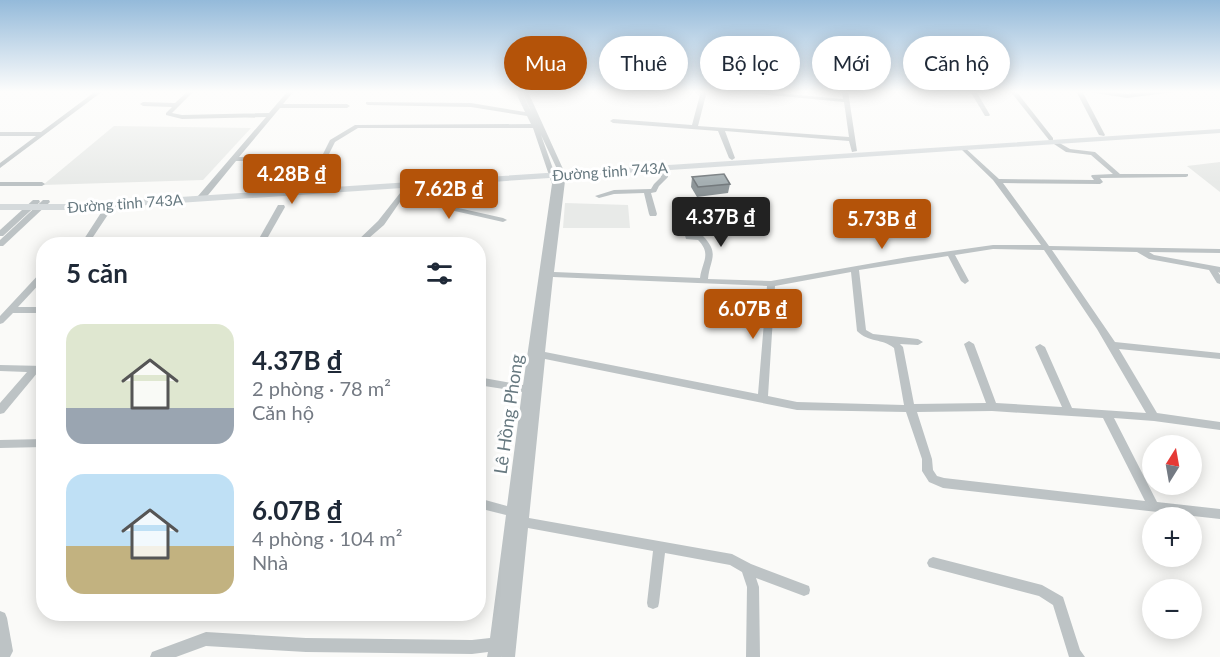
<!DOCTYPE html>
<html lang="vi">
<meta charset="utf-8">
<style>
body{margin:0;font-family:Lato,sans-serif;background:#f2f2f3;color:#1f2937;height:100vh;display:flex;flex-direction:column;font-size:22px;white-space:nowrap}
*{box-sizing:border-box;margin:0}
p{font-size:20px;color:#747a83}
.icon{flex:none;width:33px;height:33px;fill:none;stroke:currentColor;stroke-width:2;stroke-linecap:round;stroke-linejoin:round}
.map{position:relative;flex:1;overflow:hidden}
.side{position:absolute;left:36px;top:237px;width:450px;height:384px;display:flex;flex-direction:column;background:#fff;border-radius:24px;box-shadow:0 3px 15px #0003}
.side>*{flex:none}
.hud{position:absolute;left:504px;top:36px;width:570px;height:54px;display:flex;gap:12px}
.needle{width:39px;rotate:11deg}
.buttons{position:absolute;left:1142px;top:435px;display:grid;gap:12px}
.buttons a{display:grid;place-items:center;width:60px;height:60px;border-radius:50%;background:#fff;box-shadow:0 3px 15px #0003;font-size:30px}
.price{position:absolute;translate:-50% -51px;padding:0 14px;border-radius:6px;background:#b45309;color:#fff;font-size:20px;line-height:39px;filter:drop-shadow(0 2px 3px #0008)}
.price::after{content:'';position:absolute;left:50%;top:36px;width:18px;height:14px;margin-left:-9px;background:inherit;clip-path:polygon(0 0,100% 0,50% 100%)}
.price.active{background:#222;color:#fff}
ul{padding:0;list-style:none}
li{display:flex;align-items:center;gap:18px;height:150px;padding:0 30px}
li span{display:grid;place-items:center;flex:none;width:168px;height:120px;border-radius:18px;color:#555}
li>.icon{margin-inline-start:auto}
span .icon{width:72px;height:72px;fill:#fffc;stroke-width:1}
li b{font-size:26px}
h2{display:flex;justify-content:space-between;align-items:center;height:72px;padding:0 30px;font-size:26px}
.pill{padding:0 21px;border-radius:27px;background:#fff;box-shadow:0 3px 15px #0003;font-size:21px;line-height:54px}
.pill.active{background:#b45309;color:#fff}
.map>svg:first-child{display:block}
</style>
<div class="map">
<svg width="1220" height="657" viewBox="0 0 1220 657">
<rect width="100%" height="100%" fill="#fafaf8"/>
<g fill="#e8eae8">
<path d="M 114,126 L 251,128 L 203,180 L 43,185 Z"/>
<path d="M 1220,162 L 1220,192 L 1187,166 Z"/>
<path d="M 565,203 L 628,205 L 630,228 L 563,228 Z"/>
</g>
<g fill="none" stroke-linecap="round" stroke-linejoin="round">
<g fill="#bdc3c5" fill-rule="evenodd">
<path d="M 96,91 L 103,91 L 0,168 L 0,163 L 36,136 L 0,136 L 0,132 L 41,132 Z"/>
<path d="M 188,91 L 194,91 L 172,113 L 182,115 L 269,113 L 288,91 L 294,91 L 283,104 L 347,104 L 350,106 L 347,108 L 280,108 L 239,157 L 292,158 L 294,159 L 294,161 L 236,161 L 204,200 L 201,200 L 197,198 L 198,196 L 266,117 L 182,119 L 166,115 L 166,113 L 172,107 L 143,106 L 140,104 L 143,102 L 175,103 Z"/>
<path d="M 515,91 L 521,91 L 532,113 L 523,94 L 526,92 L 529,94 L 563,169 L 565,181 L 554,272 L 700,278 C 702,262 712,254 698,240 L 686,239 L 683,229 L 687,227 L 691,229 L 692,235 L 703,236 C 720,254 710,259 708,279 L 771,281 L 908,257 L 993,245 L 1041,245 L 993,180 L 961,149 L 961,147 L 963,146 L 999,179 L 1094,180 L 1091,176 L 1092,175 L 1113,174 L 1091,155 L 1066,152 L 1054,144 L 1053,143 L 1056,141 L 1070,149 L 1095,152 L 1120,174 L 1188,174 L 1188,176 L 1186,177 L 1100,178 L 1103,182 L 1100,184 L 1003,183 L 1049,246 L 1220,249 L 1220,253 L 1149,252 L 1154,255 L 1220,267 L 1220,273 L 1218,272 L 1220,275 L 1220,284 L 1217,283 L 1209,270 L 1149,259 L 1137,252 L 1052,250 L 1115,342 L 1220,353 L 1220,359 L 1119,349 L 1157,413 L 1220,422 L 1220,430 L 1154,421 L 1114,418 L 1157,502 L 1220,509 L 1220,519 L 943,488 L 929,482 L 922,471 L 922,459 L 906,412 L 797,410 L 545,359 L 529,518 L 732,554 L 751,564 L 809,586 L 810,590 L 809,594 L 804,596 L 756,578 L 759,587 L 760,657 L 746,657 L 747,587 L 742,572 L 730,565 L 665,553 L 659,603 L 658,607 L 653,609 L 648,607 L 647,603 L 653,551 L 528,528 L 515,657 L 501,657 L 510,581 L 501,657 L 487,657 L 488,652 L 472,654 L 306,652 L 206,646 L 176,657 L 150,657 L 152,652 L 206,632 L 306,638 L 472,640 L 490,638 L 506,515 L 478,508 L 478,498 L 507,506 L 522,392 L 478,385 L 478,377 L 523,385 L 552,184 L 533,128 L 358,128 L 335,142 L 313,186 L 310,188 L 307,186 L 330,140 L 355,125 L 531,124 L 527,116 L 471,107 L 368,105 L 366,104 L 366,102 L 471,103 L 525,112 ZM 541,135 L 557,169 L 558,183 ZM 993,249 L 1044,250 L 1097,329 L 1146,413 L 1072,408 L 1045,347 L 1040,344 L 1035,347 L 1062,407 L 996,403 L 974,344 L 969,341 L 964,344 L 986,403 L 914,404 L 903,347 L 900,344 L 918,345 L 923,342 L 918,339 L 873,334 L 866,330 L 859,270 L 948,256 L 961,281 L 965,284 L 969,281 L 955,255 ZM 851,272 L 857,331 C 869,343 882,338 894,348 L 904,405 L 797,402 L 768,396 L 775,286 ZM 553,277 L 767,286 L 758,394 L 545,352 ZM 992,411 L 1103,418 L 1145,501 L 944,478 L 937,476 L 933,470 L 932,459 L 917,412 Z"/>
<path d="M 701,91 L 707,91 L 698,126 L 849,137 L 844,102 L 729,91 L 755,91 L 843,99 L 842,91 L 848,91 L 857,151 L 852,152 L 849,141 L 725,131 L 735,158 L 732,160 L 729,158 L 718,131 L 613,123 L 610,121 L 613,119 L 692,125 Z"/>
<path d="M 970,91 L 976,91 L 990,115 L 989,116 L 985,116 Z"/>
<path d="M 1010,91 L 1016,91 L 1053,138 L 1053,140 L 1049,140 Z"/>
<path d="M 1076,91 L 1082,91 L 1105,135 L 1104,136 L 1099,135 Z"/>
<path d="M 1083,91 L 1102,91 L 1127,94 L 1158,91 L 1182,91 L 1127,98 Z"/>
<path d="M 663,166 L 666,168 L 668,177 L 659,186 L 656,192 L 651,193 L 657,214 L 656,216 L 650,216 L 649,214 L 644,193 L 614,194 L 599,198 L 595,196 L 614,190 L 651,189 L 654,184 L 661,177 L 660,168 Z"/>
<path d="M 0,182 L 42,182 L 45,184 L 42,186 L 0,186 Z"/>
<path d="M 410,182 L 413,184 L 405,196 L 503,218 L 507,220 L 503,222 L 402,199 L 384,225 L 362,244 L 354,244 L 378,221 L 408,183 Z"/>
<path d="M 33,200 L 39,200 L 40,202 L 3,236 L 0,236 L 0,230 Z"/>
<path d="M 43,200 L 49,200 L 50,202 L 3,246 L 0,246 L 0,240 Z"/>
<path d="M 108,202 L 114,202 L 115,204 L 93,237 L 211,240 L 219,244 L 85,241 L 84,239 Z"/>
<path d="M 278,205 L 284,205 L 285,207 L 264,244 L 256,244 Z"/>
<path d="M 41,272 L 44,272 L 44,279 L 18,307 L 44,307 L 44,313 L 13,313 L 3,323 L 0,324 L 0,316 Z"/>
<path d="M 0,365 L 44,366 L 44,372 L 38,372 L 4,413 L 0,414 L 0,403 L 27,372 L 0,371 Z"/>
<path d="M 44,439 L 44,447 L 0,448 L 0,440 Z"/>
<path d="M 933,557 L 1042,585 L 1063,597 L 1080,650 L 1085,657 L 1069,657 L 1053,605 L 1039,596 L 929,567 L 927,563 L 929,559 Z"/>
<path d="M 0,611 L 5,613 L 7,618 L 13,651 L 10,657 L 0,657 Z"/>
</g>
<path fill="#d5dadc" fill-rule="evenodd" d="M 1220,129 L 1220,133 L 74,210 L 0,210 L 0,204 L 74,204 Z"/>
</g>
<path fill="#8e9699" d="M 692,177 L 730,184 L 728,193 L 697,197 L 691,187 Z"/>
<path fill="#a5afb2" stroke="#747a7d" stroke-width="1.5" d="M 724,174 L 730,184 L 698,187 L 692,177 Z"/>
<linearGradient id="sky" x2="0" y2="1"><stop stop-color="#94bada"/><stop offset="0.5" stop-color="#fdfdfc"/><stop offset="1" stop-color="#fdfdfc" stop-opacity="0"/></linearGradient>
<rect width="1220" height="183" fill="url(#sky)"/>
<g text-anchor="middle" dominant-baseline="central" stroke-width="6" stroke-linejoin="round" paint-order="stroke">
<g font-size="15" fill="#677980" stroke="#fff">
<text transform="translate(610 171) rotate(-4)">Đường tỉnh 743A</text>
<text transform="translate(125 203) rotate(-4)">Đường tỉnh 743A</text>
</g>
<g font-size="18" fill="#677980" stroke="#fff">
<text transform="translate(508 414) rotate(-82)">Lê Hồng Phong</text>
</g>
</g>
</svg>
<div class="buttons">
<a><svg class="needle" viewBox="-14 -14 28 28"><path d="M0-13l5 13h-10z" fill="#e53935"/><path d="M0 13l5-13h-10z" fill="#747a83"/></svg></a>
<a>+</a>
<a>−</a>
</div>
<b class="price" style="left:292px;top:205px">4.28B ₫</b>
<b class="price" style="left:449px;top:220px">7.62B ₫</b>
<b class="price active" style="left:721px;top:248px">4.37B ₫</b>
<b class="price" style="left:882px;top:250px">5.73B ₫</b>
<b class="price" style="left:753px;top:340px">6.07B ₫</b>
<div class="hud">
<a class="pill active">Mua</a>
<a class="pill">Thuê</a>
<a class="pill">Bộ lọc</a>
<a class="pill">Mới</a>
<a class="pill">Căn hộ</a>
</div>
<section class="side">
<h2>5 căn<svg class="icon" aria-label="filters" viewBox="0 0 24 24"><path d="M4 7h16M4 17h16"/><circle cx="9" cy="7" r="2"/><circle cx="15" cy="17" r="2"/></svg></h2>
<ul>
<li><span style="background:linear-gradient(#dfe7d0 70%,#9aa5b1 0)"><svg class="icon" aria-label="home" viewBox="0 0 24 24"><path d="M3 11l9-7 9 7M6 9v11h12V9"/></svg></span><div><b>4.37B ₫</b><p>2 phòng · 78 m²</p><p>Căn hộ</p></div></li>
<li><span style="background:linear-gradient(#bfe0f5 60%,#c2b280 0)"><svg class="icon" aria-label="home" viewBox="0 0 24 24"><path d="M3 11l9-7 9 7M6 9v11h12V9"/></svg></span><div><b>6.07B ₫</b><p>4 phòng · 104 m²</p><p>Nhà</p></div></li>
</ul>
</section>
</div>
